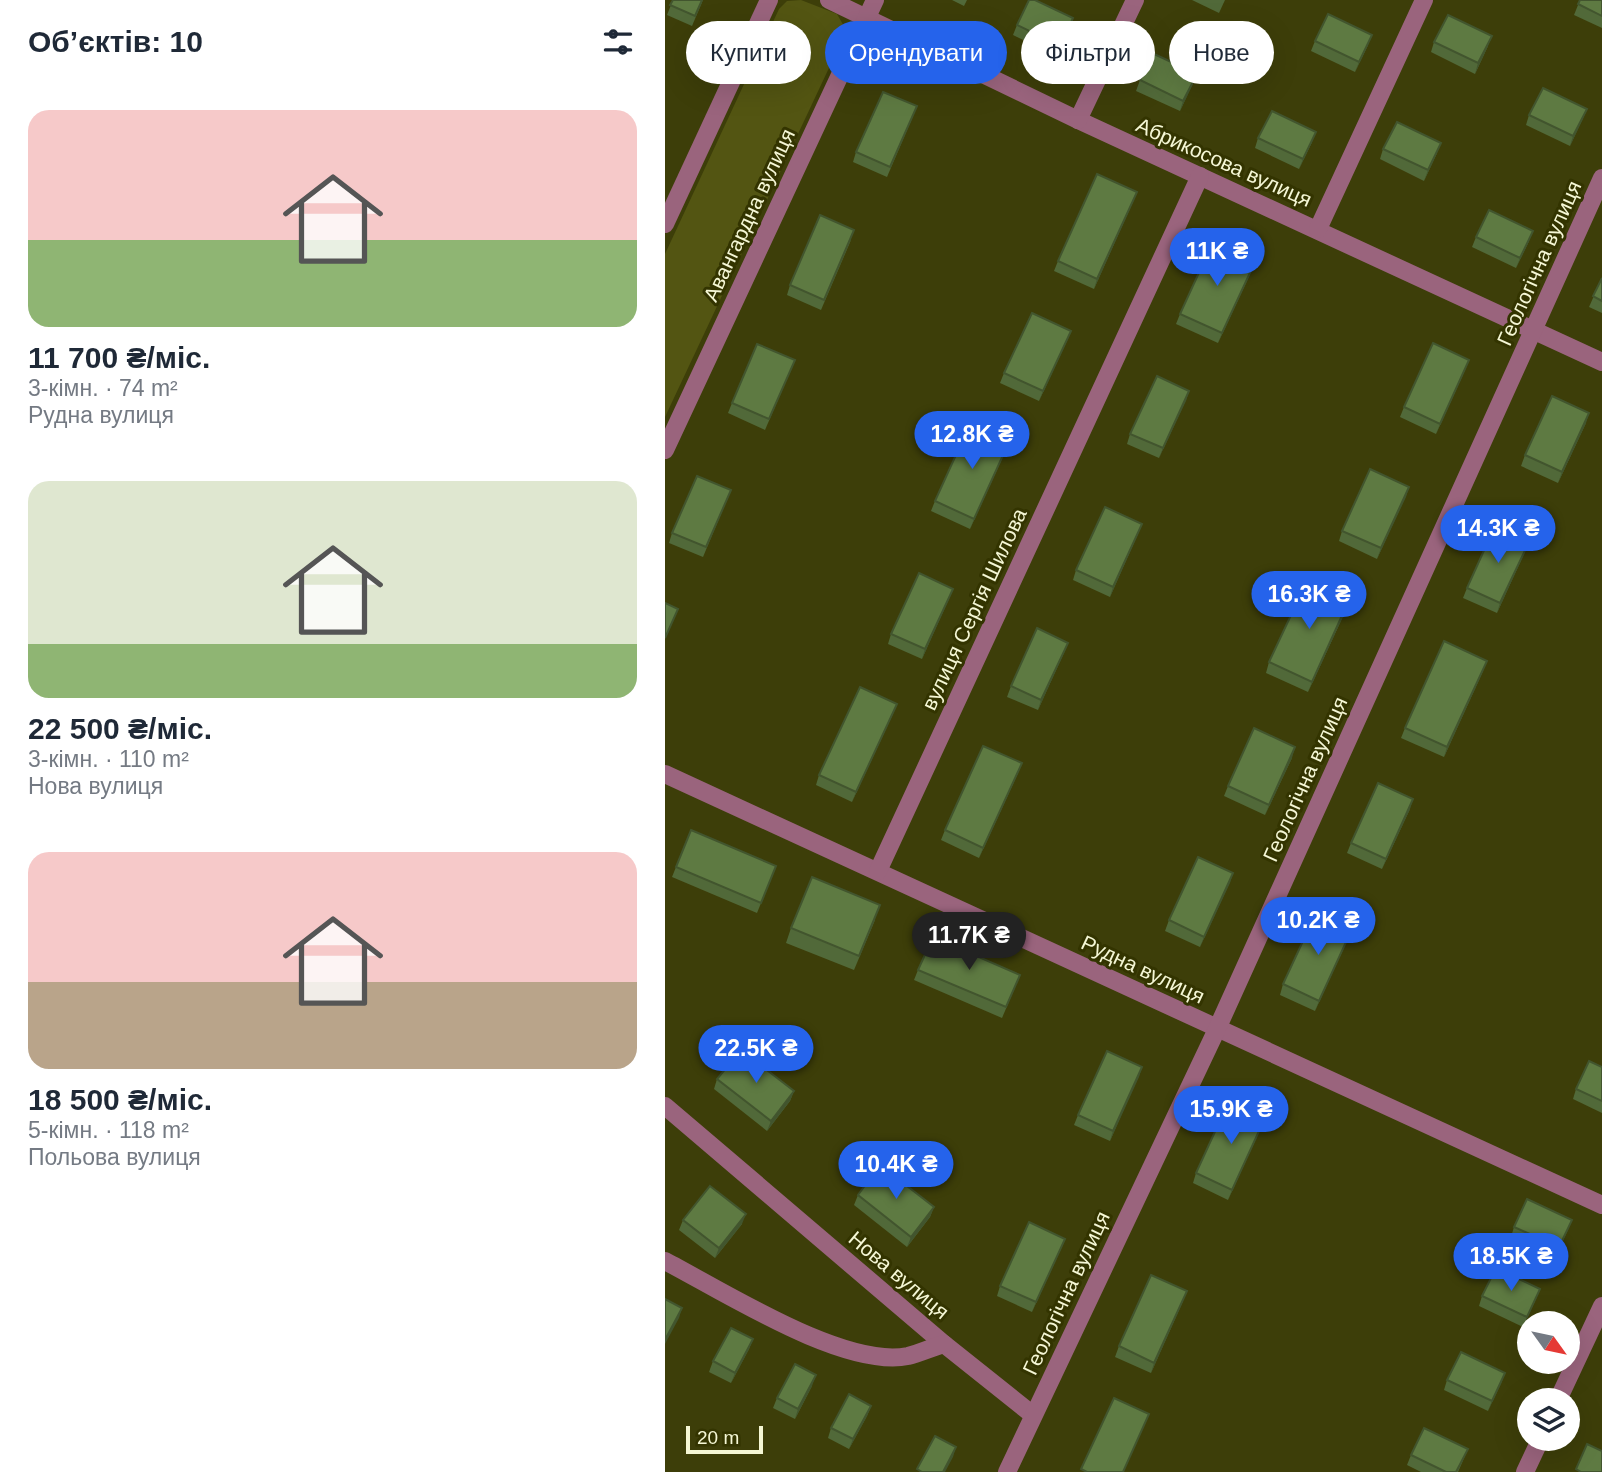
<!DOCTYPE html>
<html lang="uk">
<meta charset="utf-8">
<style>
body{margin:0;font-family:Helvetica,sans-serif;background:#f2f2f3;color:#1f2937;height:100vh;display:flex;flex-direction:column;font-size:26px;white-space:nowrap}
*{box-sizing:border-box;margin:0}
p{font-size:23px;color:#747a83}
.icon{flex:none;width:38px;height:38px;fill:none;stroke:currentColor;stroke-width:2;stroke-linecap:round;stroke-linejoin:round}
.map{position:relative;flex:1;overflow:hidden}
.sheet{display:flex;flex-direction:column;background:#fff;width:665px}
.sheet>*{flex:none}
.top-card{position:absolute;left:21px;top:21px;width:665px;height:63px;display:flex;gap:14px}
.needle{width:46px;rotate:123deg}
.buttons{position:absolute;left:852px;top:1311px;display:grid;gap:14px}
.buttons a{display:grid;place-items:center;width:63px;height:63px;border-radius:50%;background:#fff;box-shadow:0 7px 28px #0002;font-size:35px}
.scale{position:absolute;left:21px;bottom:18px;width:77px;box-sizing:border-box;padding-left:7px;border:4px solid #f5f7d5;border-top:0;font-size:19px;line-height:24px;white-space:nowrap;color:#f5f7d5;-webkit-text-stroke:5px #333400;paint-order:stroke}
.price{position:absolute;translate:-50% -60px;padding:0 16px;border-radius:24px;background:#2563eb;color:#fff;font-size:23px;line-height:46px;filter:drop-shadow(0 2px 4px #0008)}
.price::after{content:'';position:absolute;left:50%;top:42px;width:21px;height:16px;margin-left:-10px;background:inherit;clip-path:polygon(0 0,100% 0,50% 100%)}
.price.active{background:#222;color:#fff}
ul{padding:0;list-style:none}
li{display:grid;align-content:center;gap:14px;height:371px;padding:0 28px}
li span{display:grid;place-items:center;height:217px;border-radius:21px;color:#555}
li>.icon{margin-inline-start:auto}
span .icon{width:126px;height:126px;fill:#fffc;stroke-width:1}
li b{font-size:30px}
h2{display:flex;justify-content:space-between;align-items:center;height:84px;padding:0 28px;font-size:30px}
.tag{padding:0 24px;border-radius:32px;background:#fff;box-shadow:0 7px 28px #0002;font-size:24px;line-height:63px}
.tag.active{background:#2563eb;color:#fff}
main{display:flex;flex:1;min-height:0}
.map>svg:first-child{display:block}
</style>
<main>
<section class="sheet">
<h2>Об’єктів: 10<svg class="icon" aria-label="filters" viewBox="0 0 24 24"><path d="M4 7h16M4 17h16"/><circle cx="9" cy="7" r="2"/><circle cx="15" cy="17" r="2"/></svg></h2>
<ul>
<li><span style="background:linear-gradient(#f6c9c9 60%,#8fb573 0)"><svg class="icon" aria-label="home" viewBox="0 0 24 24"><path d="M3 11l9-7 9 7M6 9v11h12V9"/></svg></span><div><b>11 700 ₴/міс.</b><p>3-кімн. · 74 m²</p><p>Рудна вулиця</p></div></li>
<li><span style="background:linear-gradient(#dfe7d0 75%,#8fb573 0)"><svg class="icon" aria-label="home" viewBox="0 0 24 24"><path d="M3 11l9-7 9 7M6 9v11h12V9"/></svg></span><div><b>22 500 ₴/міс.</b><p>3-кімн. · 110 m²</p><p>Нова вулиця</p></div></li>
<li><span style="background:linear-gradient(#f6c9c9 60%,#b9a48a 0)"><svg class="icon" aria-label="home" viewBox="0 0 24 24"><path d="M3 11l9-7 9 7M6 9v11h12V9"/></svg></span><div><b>18 500 ₴/міс.</b><p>5-кімн. · 118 m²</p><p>Польова вулиця</p></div></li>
</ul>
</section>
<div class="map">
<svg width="937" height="1472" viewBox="0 0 937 1472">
<rect width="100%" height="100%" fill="#3d3e09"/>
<path fill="#535512" d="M 136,0 L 172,14 L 180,28 L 179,36 L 0,417 L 0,254 L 114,9 L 122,1 Z"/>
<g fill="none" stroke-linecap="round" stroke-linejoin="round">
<g stroke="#9a647d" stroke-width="18">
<path d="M 164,0 L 413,120 L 937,362"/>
<path d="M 413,120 L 470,0"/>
<path d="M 653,229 L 759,0"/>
<path d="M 0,774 L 937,1205"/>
<path d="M 213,871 L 535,176"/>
<path d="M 0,1106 L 279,1344 L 368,1415"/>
<path d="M 0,1261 C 58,1291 179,1369 243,1356 C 255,1353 268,1347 279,1344"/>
<path d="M 893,1400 L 937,1306"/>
<path d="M 342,1472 L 552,1029 L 937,178"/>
<path d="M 860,1472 L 876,1438"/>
</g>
<g stroke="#9a647d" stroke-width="18">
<path d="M 0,224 L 104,0"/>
<path d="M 0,450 L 210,0"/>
</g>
</g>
<g fill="#516939">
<path d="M 8,0 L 38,0 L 27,26 L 2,15 Z"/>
<path d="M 287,0 L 302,0 L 299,6 Z"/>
<path d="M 527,0 L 560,0 L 554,13 Z"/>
<path d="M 915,0 L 937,0 L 937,28 L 909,15 Z"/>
<path d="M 352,25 L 405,29 L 392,56 L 348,35 Z"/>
<path d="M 650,41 L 703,45 L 690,72 L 646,51 Z"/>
<path d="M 769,42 L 823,46 L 810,74 L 766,52 Z"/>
<path d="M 532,74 L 515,111 L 471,91 L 475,80 Z"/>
<path d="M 922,109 L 905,146 L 861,125 L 864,115 Z"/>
<path d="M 248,116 L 222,177 L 188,162 L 191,152 Z"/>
<path d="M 593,138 L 647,142 L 634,169 L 590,148 Z"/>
<path d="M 718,149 L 772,153 L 759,181 L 715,159 Z"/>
<path d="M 472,192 L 429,289 L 389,271 L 393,261 Z"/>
<path d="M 811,237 L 864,241 L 851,268 L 807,247 Z"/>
<path d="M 186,240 L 156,310 L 122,295 L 125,285 Z"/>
<path d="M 586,272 L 553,343 L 511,324 L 515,314 Z"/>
<path d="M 937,278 L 937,313 L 924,307 Z"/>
<path d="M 406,331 L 374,401 L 335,383 L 339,373 Z"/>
<path d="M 130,360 L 100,430 L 63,413 L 67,403 Z"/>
<path d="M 800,370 L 771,434 L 735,417 L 739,407 Z"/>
<path d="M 524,391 L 494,458 L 462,444 L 465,434 Z"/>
<path d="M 921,423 L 893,483 L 856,466 L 860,455 Z"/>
<path d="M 340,452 L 305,529 L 266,511 L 270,501 Z"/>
<path d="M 744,487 L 712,559 L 674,541 L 677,531 Z"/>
<path d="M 66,490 L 38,557 L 4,543 L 7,533 Z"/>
<path d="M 477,524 L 445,597 L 408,580 L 411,570 Z"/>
<path d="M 864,542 L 832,613 L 798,598 L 802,588 Z"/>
<path d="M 288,589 L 257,659 L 223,644 L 226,634 Z"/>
<path d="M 681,610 L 643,692 L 601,673 L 604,662 Z"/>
<path d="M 403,643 L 373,710 L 342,697 L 346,686 Z"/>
<path d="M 818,671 L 779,757 L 736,738 L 740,728 Z"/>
<path d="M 232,704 L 187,802 L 151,785 L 154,775 Z"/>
<path d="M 627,758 L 600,815 L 559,796 L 563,786 Z"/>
<path d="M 353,773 L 314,858 L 276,840 L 280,830 Z"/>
<path d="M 745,809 L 717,869 L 682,853 L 686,843 Z"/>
<path d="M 111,866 L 92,913 L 7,877 L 11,867 Z"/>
<path d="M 568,873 L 535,947 L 500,931 L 504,920 Z"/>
<path d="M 210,920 L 189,970 L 121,943 L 126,928 Z"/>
<path d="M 687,929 L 650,1011 L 615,995 L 618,984 Z"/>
<path d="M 253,970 L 351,985 L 337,1018 L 249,980 Z"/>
<path d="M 477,1067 L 445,1141 L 409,1125 L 413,1115 Z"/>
<path d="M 937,1067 L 937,1113 L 908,1099 L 911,1089 Z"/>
<path d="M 52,1079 L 129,1091 L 125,1101 L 102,1131 L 49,1089 Z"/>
<path d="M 600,1118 L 563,1200 L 528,1183 L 531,1173 Z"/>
<path d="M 193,1195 L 269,1207 L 265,1217 L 242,1247 L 189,1205 Z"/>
<path d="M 18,1220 L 77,1224 L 50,1258 L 14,1230 Z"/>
<path d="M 907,1220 L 890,1258 L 846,1237 L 849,1227 Z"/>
<path d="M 400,1239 L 367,1312 L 332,1296 L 335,1286 Z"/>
<path d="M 875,1289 L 858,1327 L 814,1306 L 817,1296 Z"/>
<path d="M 518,1301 L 486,1373 L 450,1357 L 454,1346 Z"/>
<path d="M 88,1339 L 84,1349 L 66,1383 L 44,1372 L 48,1361 Z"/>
<path d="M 840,1373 L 823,1411 L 779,1390 L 782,1380 Z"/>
<path d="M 147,1386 L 130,1419 L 108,1408 L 112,1398 Z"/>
<path d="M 206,1406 L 202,1416 L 184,1449 L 163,1438 L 166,1428 Z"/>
<path d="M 803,1449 L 793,1472 L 756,1472 L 742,1465 L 746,1455 Z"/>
</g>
<g fill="#42552e">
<path d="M 408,18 L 405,29 L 392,56 L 395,46 Z"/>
<path d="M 707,35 L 703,45 L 690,72 L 694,62 Z"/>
<path d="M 827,36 L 823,46 L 810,74 L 813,63 Z"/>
<path d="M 532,74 L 528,84 L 515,111 L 518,101 Z"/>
<path d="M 922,109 L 918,119 L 905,146 L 908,136 Z"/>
<path d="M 651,132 L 647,142 L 634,169 L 638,159 Z"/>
<path d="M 776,143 L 772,153 L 759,181 L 763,170 Z"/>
<path d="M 472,192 L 468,202 L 429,289 L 432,279 Z"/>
<path d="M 868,231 L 864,241 L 851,268 L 855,258 Z"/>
<path d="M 590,262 L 586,272 L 553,343 L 557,333 Z"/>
<path d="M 406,331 L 402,341 L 374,401 L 378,391 Z"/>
<path d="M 804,360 L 800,370 L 771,434 L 775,424 Z"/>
<path d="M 524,391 L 521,401 L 494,458 L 498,448 Z"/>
<path d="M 924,413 L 921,423 L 893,483 L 897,472 Z"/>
<path d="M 344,442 L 340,452 L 305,529 L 309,519 Z"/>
<path d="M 744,487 L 741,497 L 712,559 L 716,548 Z"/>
<path d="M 477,524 L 473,534 L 445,597 L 448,587 Z"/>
<path d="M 864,542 L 860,552 L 832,613 L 835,603 Z"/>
<path d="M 288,589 L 284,599 L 257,659 L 260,649 Z"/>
<path d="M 684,600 L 681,610 L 643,692 L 647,682 Z"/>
<path d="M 403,643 L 399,653 L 373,710 L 376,700 Z"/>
<path d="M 822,661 L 818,671 L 779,757 L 782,747 Z"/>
<path d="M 232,704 L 228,714 L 187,802 L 191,792 Z"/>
<path d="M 630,747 L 627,758 L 600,815 L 604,805 Z"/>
<path d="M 357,763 L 353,773 L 314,858 L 318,848 Z"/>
<path d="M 748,799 L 745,809 L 717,869 L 721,859 Z"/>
<path d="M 568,873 L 565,883 L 535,947 L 539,937 Z"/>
<path d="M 687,929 L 683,939 L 650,1011 L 654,1001 Z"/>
<path d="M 477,1067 L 474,1077 L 445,1141 L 448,1131 Z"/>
<path d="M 129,1091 L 125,1101 L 102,1131 L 106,1121 Z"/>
<path d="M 600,1118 L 596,1128 L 563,1200 L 567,1190 Z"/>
<path d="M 269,1207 L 265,1217 L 242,1247 L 246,1237 Z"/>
<path d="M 81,1214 L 77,1224 L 50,1258 L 54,1248 Z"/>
<path d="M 907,1220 L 903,1230 L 890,1258 L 894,1247 Z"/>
<path d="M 400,1239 L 396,1249 L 367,1312 L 371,1302 Z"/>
<path d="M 875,1289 L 871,1299 L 858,1327 L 862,1317 Z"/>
<path d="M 522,1291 L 518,1301 L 486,1373 L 489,1363 Z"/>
<path d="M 17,1308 L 14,1318 L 0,1344 L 0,1340 Z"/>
<path d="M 88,1339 L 84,1349 L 66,1383 L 70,1373 Z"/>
<path d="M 840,1373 L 836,1384 L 823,1411 L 827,1401 Z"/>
<path d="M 151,1375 L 147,1386 L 130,1419 L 133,1409 Z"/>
<path d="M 206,1406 L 202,1416 L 184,1449 L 188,1439 Z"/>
<path d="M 291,1447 L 288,1457 L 280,1472 L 278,1472 Z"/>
</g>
<g fill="#5e7a42" stroke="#42552e" stroke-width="2">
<path d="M 8,0 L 37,0 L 30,16 L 5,5 Z"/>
<path d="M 364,0 L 370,0 L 408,18 L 395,46 L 352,25 Z"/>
<path d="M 915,0 L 937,0 L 937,16 L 913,4 Z"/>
<path d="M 663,14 L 707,35 L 694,62 L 650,41 Z"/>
<path d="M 783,15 L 827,36 L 813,63 L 769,42 Z"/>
<path d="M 487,53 L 532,74 L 518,101 L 475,80 Z"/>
<path d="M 878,88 L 922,109 L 908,136 L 864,115 Z"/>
<path d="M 218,92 L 252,106 L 225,167 L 191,152 Z"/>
<path d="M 607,111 L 651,132 L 638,159 L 593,138 Z"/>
<path d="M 732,122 L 776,143 L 763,170 L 718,149 Z"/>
<path d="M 432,174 L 472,192 L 432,279 L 393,261 Z"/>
<path d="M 824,210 L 868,231 L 855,258 L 811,237 Z"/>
<path d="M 155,215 L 189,230 L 159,300 L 125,285 Z"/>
<path d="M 548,242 L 590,262 L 557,333 L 515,314 Z"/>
<path d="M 937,278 L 937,301 L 928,296 Z"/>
<path d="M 367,313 L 406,331 L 378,391 L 339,373 Z"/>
<path d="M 768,343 L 804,360 L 775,424 L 739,407 Z"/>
<path d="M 92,344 L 130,360 L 104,419 L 67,403 Z"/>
<path d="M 492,376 L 524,391 L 498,448 L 465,434 Z"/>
<path d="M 887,396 L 924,413 L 897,472 L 860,455 Z"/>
<path d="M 305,424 L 344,442 L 309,519 L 270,501 Z"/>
<path d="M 705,469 L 744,487 L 716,548 L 677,531 Z"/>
<path d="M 32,476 L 66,490 L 41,547 L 7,533 Z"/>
<path d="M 440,507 L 477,524 L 448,587 L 411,570 Z"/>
<path d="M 830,526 L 864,542 L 835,603 L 802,588 Z"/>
<path d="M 254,573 L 288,589 L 260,649 L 226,634 Z"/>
<path d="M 642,581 L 684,600 L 647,682 L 604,662 Z"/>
<path d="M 0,603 L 13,609 L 0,638 Z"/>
<path d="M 372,628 L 403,643 L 376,700 L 346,686 Z"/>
<path d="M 779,641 L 822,661 L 782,747 L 740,728 Z"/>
<path d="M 195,687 L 232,704 L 191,792 L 154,775 Z"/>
<path d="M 589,728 L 630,747 L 604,805 L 563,786 Z"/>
<path d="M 318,746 L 357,763 L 318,848 L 280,830 Z"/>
<path d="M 713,783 L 748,799 L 721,859 L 686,843 Z"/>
<path d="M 26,830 L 111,866 L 96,903 L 11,867 Z"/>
<path d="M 533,857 L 568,873 L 539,937 L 504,920 Z"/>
<path d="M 147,877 L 215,905 L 194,956 L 126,928 Z"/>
<path d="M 651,913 L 687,929 L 654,1001 L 618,984 Z"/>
<path d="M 268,937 L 355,975 L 341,1007 L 253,970 Z"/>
<path d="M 76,1050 L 129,1091 L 106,1121 L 52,1079 Z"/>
<path d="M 442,1051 L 477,1067 L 448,1131 L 413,1115 Z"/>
<path d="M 924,1061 L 937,1067 L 937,1101 L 911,1089 Z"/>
<path d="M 564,1101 L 600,1118 L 567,1190 L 531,1173 Z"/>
<path d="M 215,1165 L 269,1207 L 246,1237 L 193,1195 Z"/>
<path d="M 45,1186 L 81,1214 L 54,1248 L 18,1220 Z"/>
<path d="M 862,1199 L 907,1220 L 894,1247 L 849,1227 Z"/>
<path d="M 364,1222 L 400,1239 L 371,1302 L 335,1286 Z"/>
<path d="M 831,1268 L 875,1289 L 862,1317 L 817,1296 Z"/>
<path d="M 486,1275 L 522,1291 L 489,1363 L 454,1346 Z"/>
<path d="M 0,1299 L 17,1308 L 0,1340 Z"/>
<path d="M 66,1328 L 88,1339 L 70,1373 L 48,1361 Z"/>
<path d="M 796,1352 L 840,1373 L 827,1401 L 782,1380 Z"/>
<path d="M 130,1364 L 151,1375 L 133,1409 L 112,1398 Z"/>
<path d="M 184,1394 L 206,1406 L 188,1439 L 166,1428 Z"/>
<path d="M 449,1398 L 484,1414 L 458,1472 L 422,1472 L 416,1469 Z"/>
<path d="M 759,1428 L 803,1449 L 791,1472 L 781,1472 L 746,1455 Z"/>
<path d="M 270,1436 L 291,1447 L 278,1472 L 257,1472 L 252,1469 Z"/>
<path d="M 922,1444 L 937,1451 L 937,1472 L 916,1472 L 911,1469 Z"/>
</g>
<g text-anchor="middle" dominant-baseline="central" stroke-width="6" stroke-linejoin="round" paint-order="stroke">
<g font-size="21" fill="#f5f7d5" stroke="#333400">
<text transform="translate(559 162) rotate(24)">Абрикосова вулиця</text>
<text transform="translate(84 215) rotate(-65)">Авангардна вулиця</text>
<text transform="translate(874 263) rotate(-66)">Геологічна вулиця</text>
<text transform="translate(309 609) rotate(-65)">вулиця Сергія Шилова</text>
<text transform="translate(640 779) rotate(-66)">Геологічна вулиця</text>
<text transform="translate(478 969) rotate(25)">Рудна вулиця</text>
<text transform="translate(234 1275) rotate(40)">Нова вулиця</text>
<text transform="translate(401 1293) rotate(-65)">Геологічна вулиця</text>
</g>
</g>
</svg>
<div class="buttons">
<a><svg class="needle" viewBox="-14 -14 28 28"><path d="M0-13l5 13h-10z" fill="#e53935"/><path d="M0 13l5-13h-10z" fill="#747a83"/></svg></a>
<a><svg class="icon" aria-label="layers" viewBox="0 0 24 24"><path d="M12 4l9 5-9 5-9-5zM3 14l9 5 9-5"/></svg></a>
</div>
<div class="scale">20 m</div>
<b class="price" style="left:552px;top:288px">11K ₴</b>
<b class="price" style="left:307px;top:471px">12.8K ₴</b>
<b class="price" style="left:833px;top:565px">14.3K ₴</b>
<b class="price" style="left:644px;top:631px">16.3K ₴</b>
<b class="price" style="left:653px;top:957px">10.2K ₴</b>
<b class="price active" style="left:304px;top:972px">11.7K ₴</b>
<b class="price" style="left:91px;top:1085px">22.5K ₴</b>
<b class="price" style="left:566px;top:1146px">15.9K ₴</b>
<b class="price" style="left:231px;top:1201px">10.4K ₴</b>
<b class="price" style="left:846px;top:1293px">18.5K ₴</b>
<div class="top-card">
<a class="tag">Купити</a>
<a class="tag active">Орендувати</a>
<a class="tag">Фільтри</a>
<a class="tag">Нове</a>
</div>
</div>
</main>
